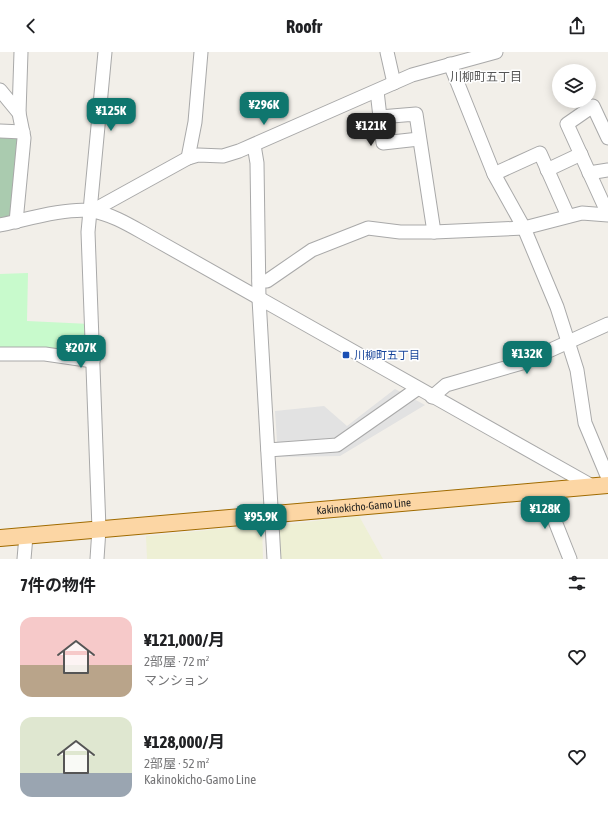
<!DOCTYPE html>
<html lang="ja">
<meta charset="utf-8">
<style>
body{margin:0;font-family:"Asap Condensed","Noto Sans JP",sans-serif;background:#f2f2f2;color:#202124;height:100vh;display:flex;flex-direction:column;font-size:15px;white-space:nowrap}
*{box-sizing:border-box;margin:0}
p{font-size:13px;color:#757577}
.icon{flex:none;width:22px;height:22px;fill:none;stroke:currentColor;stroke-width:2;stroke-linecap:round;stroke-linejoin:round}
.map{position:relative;height:507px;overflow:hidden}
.side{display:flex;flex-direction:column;background:#fff;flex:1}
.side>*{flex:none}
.fabs{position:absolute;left:552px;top:12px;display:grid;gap:8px}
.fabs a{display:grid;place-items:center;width:44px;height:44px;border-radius:50%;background:#fff;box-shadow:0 2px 10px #0003;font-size:20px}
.price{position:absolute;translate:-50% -34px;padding:0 9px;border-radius:8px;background:#0f766e;color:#fff;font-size:13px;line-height:26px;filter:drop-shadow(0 1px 2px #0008)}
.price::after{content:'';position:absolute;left:50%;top:24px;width:12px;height:9px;margin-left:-6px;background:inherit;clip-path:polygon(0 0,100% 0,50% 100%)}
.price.active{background:#222;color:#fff}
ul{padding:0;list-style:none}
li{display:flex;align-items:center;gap:12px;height:100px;padding:0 20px}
li span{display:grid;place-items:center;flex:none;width:112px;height:80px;border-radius:12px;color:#555}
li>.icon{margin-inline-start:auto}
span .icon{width:48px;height:48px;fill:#fffc;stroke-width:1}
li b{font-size:17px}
h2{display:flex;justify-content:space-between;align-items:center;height:48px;padding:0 20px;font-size:17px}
header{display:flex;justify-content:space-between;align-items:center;height:52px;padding:0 20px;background:#fff;font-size:18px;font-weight:700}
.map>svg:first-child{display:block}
</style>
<header><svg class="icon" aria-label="back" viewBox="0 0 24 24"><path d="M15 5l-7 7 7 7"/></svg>Roofr<svg class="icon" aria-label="share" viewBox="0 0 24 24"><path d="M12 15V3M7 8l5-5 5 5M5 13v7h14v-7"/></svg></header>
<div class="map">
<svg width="608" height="507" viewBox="0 0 608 507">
<rect width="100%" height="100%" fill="#f2efe9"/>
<g fill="#eef0d5">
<path d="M 359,464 L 383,507 L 280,507 L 279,473 Z"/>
<path d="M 262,473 L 263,507 L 147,507 L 146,484 Z"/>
</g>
<path fill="#aacbaf" d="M 0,84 L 15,84 L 19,87 L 12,161 L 5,167 L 0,168 Z"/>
<path fill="#c8facc" d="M 28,221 L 27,269 L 90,272 L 91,307 L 0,300 L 0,222 Z"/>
<path fill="#e2e2e2" d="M 395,337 L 425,353 L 340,404 L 278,405 L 275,359 L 324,354 L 347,374 Z"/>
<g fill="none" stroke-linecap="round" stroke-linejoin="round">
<defs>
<g id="minor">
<path d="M 387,0 L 394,31"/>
<path d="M 450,12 L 494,122 L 524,176 L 557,255 L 577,318 L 585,371 L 608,426"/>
<path d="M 0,38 L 19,61 L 24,86 L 16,170"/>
<path d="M 377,39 L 383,91 L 419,87"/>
<path d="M 19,61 L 21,0"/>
<path d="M 380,65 L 416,62 L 434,180"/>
<path d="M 0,79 L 23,80"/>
<path d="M 608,86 L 593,54 L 567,72 L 608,162"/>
<path d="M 254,93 L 257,111 L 259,247 L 274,507"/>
<path d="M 188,106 L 195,70 L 201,0"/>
<path d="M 547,118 L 581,102"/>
<path d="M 589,121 L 608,118"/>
<path d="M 494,122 L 540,101 L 568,164"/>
<path d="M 92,159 L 188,106 L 198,103 L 223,104 L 239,99 L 412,23 L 496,0"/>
<path d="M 0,173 C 24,168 69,155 92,159 C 112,162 131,174 149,184 L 592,434"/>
<path d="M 259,229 L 267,229 L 312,198 L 368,176 L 400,180 L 434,180 L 524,176 L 582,161 L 608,163"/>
<path d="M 0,302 L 45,302 L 93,309"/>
<path d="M 432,345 L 446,333 L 522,311 L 608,272"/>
<path d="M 268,398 L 337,393 L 417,337"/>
<path d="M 543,439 L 570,507"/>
<path d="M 24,507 L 26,484"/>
<path d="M 97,507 L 99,477 L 88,180 L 105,0"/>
</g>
<g id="major">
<path id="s1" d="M 0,486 L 608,433"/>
</g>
</defs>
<use href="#minor" stroke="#a9a9a9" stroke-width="15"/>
<use href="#major" stroke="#a06b00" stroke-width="18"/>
<use href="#minor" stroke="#fff" stroke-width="13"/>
<use href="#major" stroke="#fcd6a4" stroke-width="16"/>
</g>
<rect fill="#1a4fb4" stroke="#fff" stroke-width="1.5" x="342" y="299" width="8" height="8" rx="2"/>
<g text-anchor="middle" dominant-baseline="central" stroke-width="3" stroke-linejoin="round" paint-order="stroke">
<g font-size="11" fill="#164399" stroke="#fff" text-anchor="start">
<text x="354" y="303">川柳町五丁目</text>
</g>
<g font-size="11" fill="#222" stroke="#fff">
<text stroke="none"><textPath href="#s1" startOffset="365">Kakinokicho-Gamo Line</textPath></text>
</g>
<g font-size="12" fill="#555" stroke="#fff">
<text x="486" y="25">川柳町五丁目</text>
</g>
</g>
</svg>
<div class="fabs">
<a><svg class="icon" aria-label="layers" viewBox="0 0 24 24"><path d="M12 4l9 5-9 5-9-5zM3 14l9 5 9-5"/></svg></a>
</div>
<b class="price" style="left:264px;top:74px">¥296K</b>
<b class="price" style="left:111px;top:80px">¥125K</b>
<b class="price active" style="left:371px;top:95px">¥121K</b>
<b class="price" style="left:81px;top:317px">¥207K</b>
<b class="price" style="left:527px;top:323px">¥132K</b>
<b class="price" style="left:545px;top:478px">¥128K</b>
<b class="price" style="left:261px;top:486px">¥95.9K</b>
</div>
<section class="side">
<h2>7件の物件<svg class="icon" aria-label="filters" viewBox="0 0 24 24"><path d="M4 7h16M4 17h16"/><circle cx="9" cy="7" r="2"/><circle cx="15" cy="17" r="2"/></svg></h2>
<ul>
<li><span style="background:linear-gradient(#f6c9c9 60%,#b9a48a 0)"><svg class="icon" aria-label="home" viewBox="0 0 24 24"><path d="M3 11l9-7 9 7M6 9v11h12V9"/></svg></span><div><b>¥121,000/月</b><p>2部屋 · 72 m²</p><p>マンション</p></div><svg class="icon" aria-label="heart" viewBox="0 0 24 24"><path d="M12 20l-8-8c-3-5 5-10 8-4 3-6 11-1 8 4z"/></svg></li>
<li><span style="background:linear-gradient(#dfe7d0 70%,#9aa5b1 0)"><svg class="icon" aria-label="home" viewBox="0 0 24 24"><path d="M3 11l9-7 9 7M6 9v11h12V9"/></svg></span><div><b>¥128,000/月</b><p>2部屋 · 52 m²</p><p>Kakinokicho-Gamo Line</p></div><svg class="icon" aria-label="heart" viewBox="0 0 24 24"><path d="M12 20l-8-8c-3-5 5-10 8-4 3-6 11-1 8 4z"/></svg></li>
</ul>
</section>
